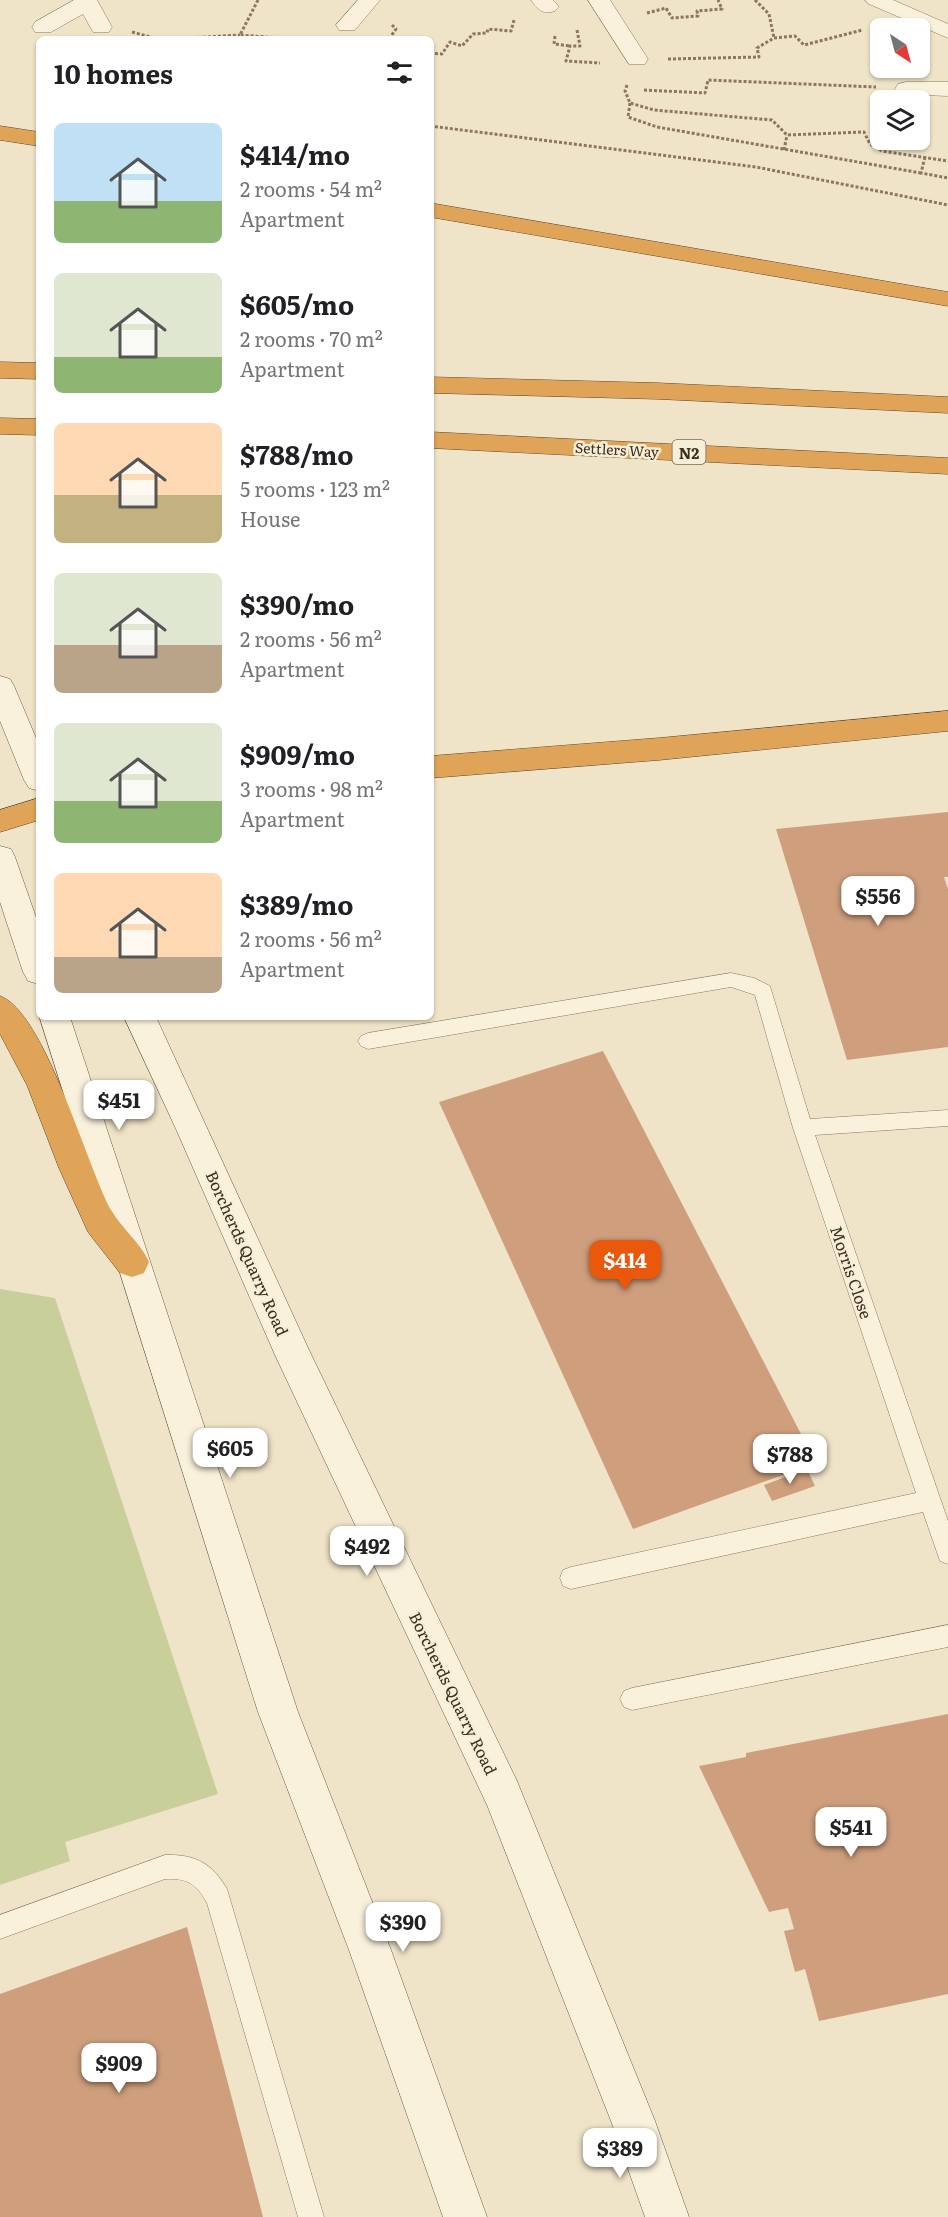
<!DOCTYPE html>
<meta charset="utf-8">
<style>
body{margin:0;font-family:Literata,serif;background:#f6f6f6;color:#202124;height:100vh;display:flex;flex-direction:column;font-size:22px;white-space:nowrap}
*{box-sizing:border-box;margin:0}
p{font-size:20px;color:#757577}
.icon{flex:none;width:33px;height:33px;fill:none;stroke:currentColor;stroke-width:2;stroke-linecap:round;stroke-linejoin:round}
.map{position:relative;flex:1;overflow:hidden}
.drawer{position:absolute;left:36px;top:36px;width:398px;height:984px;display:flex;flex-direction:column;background:#fff;border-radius:9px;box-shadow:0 2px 4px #0004}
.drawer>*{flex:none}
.needle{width:39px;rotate:144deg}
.controls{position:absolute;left:870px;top:18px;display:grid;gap:12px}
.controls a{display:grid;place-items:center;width:60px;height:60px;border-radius:9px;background:#fff;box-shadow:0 2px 4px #0004;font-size:30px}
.price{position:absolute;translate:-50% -51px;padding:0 14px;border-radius:12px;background:#fff;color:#222;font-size:20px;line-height:39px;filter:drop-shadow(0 2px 3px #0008)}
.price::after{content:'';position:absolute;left:50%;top:36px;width:18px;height:14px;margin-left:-9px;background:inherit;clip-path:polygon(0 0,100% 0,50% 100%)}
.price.on{background:#ea580c;color:#fff}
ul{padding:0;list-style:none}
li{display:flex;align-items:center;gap:18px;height:150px;padding:0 18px}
li span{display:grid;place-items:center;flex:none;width:168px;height:120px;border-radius:9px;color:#555}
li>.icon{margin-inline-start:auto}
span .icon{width:72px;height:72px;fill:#fffc;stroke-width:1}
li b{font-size:26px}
h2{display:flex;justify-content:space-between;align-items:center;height:72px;padding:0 18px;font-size:26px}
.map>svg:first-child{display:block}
</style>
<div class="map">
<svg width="948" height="2217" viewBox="0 0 948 2217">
<rect width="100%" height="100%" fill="#f0e4c8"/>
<path fill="#c9cf9b" d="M 0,1289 L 55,1298 L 218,1794 L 65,1842 L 70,1861 L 0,1885 Z"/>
<g fill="#cf9f7d">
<path d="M 948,812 L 948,877 L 944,877 L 948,889 L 948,1047 L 847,1060 L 776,829 Z"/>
<path d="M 603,1051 L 816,1463 L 633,1529 L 439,1102 Z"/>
<path d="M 807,1469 L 815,1486 L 772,1501 L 764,1485 Z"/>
<path d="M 948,1714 L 948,1994 L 819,2021 L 805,1969 L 795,1972 L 784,1931 L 794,1929 L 788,1908 L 769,1912 L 699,1766 L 746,1757 L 746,1753 Z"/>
<path d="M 187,1927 L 263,2217 L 0,2217 L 0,1994 Z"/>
</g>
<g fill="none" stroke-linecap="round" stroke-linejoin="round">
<defs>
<g id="lane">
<path d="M 731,973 L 754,978 L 770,986 L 810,1119 L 948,1110 L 948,1126 L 815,1135 L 948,1521 L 948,1564 L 940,1561 L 923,1512 L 571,1589 L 563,1586 L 560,1578 L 563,1570 L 571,1567 L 916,1493 L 793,1128 L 755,995 L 731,987 L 368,1049 L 361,1046 L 358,1041 L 361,1036 L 368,1033 Z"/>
<path d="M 948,1625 L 948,1647 L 632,1710 L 624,1707 L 620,1699 L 624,1691 L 632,1688 Z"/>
<path d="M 165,1855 C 195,1854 212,1863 227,1889 L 324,2217 L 298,2217 L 207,1903 C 196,1883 187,1878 165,1879 L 0,1939 L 0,1915 Z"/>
</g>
<g id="street">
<path d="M 74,0 L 97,0 L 112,27 L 109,32 L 93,32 L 83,14 L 51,32 L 35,32 L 32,27 L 35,22 Z"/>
<path d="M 358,0 L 380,0 L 355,30 L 339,30 L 336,25 Z"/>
<path d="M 531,0 L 553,0 L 559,7 L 555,11 C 543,15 538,10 531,0 Z"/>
<path d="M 588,0 L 610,0 L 648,59 L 645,64 L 629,64 Z"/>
<path d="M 865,0 L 893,0 L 948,24 L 948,38 L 869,4 Z"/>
<path d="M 906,82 L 948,82 L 948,96 L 898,94 L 895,89 L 898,84 Z"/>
</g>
<g id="secondary">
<path d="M 0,676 L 10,679 L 14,686 L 39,745 L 39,791 L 29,788 L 24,780 L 0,721 Z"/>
<path d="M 0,846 L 11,849 L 15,857 L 39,926 L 39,984 L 28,981 L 23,972 L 0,902 Z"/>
<path d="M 39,1015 L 70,1017 L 298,1712 L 391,1950 L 487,2217 L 443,2217 L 349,1950 L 258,1712 Z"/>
<path d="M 124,1017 L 156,1017 L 309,1350 L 517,1781 L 655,2121 L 689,2217 L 645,2217 L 611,2121 L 487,1805 L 275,1355 L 176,1129 Z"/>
</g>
<g id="highway">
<path d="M 0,126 L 39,132 L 39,146 L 0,140 Z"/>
<path d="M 430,203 L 948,292 L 948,306 L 430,217 Z"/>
<path d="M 0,362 L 39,363 L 39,379 L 0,378 Z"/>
<path d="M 430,377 L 658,383 L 948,397 L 948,413 L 658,399 L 430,393 Z"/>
<path d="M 0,418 L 39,419 L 39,435 L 0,434 Z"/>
<path d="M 430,432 L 948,458 L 948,474 L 430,448 Z"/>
<path d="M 948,711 L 948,731 L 659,760 L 430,778 L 430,756 L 659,738 Z"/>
<path d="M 39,798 L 39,820 L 0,832 L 0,810 Z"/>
<path d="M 0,996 C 44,1011 87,1166 111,1210 C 122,1229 140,1242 149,1262 L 144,1273 L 132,1277 L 120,1273 L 88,1232 L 59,1168 L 27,1085 L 0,1034 Z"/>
</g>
</defs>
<use href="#lane" stroke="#8d765c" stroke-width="1"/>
<use href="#street" stroke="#8d765c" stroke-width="1"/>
<use href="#secondary" stroke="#6f573f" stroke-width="1"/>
<use href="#highway" stroke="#5b4430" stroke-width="1"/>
<g stroke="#8d765c" stroke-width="3" stroke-dasharray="3 2" stroke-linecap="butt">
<path d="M 258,0 L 240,35 L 293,39"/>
<path d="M 755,0 L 769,14 L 774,38"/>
<path d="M 647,13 L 666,8 L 672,18 L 698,16 L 697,11 L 722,9 L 718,0"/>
<path d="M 577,30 L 580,46 L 570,46 L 566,61 L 600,63"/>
<path d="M 132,32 L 158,39"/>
<path d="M 555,36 L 554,44 L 570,46"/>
<path d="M 173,39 L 240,35"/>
<path d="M 389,39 L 396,29 L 392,25"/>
<path d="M 430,53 L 442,54 L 450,42 L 462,46 L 473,34 L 487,33 L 488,29 L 511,31 L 514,20"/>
<path d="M 668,59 L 759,57 L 757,48 L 774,38 L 795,36 L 804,45 L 862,30"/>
<path d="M 627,85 L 625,91 L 630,103 L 654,110 L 772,120 L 787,135 L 864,132 L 870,144 L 882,151 L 948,161"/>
<path d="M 644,90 L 705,93 L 708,80 L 876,87"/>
<path d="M 630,103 L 628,117 L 657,127 L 921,173"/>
<path d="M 430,126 L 756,167 L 948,205"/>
<path d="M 870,143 L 886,140"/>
<path d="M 784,150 L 787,135"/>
<path d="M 925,157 L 921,173 L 948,178"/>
</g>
<use href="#lane" fill="#faf1dc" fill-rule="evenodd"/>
<use href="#street" fill="#faf1dc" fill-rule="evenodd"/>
<use href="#secondary" fill="#faf1dc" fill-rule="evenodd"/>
<use href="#highway" fill="#e0a458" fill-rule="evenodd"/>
</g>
<g text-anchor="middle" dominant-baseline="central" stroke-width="5" stroke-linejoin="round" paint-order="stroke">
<g font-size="14" fill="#3d2e20" stroke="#f7eed8">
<text transform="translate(617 449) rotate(3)">Settlers Way</text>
</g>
<rect fill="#f7eed8" stroke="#756857" stroke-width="1.5" x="672.5" y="440" width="33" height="24" rx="4.5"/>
<g font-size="15" font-weight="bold" fill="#3d2e20">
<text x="689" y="452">N2</text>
</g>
<g font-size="16" fill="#3d2e20" stroke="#f7eed8">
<text transform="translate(248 1253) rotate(66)">Borcherds Quarry Road</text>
<text transform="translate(852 1272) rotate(71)">Morris Close</text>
<text transform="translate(454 1693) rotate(64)">Borcherds Quarry Road</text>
</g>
</g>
</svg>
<div class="controls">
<a><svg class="needle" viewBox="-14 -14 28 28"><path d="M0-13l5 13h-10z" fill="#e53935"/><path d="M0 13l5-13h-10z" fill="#757577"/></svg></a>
<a><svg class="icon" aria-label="layers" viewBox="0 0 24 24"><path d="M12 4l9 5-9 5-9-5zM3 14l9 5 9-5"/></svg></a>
</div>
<b class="price" style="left:878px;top:927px">$556</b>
<b class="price" style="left:119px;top:1131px">$451</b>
<b class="price on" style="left:625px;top:1291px">$414</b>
<b class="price" style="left:230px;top:1479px">$605</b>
<b class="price" style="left:790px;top:1485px">$788</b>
<b class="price" style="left:367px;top:1577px">$492</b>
<b class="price" style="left:851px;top:1858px">$541</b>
<b class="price" style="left:403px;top:1953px">$390</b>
<b class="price" style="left:119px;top:2094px">$909</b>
<b class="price" style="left:620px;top:2179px">$389</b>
<section class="drawer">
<h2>10 homes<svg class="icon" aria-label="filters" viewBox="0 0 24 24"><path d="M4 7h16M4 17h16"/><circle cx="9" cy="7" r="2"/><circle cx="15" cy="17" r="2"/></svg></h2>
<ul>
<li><span style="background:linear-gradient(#bfe0f5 65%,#8fb573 0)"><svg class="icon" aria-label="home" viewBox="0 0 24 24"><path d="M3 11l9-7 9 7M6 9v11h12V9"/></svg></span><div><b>$414/mo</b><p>2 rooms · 54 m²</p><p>Apartment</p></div></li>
<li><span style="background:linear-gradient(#dfe7d0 70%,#8fb573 0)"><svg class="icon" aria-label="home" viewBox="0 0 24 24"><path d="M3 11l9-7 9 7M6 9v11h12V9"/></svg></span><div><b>$605/mo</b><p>2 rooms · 70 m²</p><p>Apartment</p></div></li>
<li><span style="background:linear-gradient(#ffd9b3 60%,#c2b280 0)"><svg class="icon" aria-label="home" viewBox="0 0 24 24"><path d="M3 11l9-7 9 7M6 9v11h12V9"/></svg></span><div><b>$788/mo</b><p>5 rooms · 123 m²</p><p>House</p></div></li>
<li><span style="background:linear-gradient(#dfe7d0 60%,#b9a48a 0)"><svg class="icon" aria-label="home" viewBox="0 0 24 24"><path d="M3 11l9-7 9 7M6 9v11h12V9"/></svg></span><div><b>$390/mo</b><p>2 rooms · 56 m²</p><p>Apartment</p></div></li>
<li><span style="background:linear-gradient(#dfe7d0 65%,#8fb573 0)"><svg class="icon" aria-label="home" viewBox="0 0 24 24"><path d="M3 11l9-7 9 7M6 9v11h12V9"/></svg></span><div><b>$909/mo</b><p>3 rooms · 98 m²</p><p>Apartment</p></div></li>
<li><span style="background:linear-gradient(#ffd9b3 70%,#b9a48a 0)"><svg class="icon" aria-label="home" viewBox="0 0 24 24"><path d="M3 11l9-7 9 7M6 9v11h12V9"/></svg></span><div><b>$389/mo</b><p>2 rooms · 56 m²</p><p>Apartment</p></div></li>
</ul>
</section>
</div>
